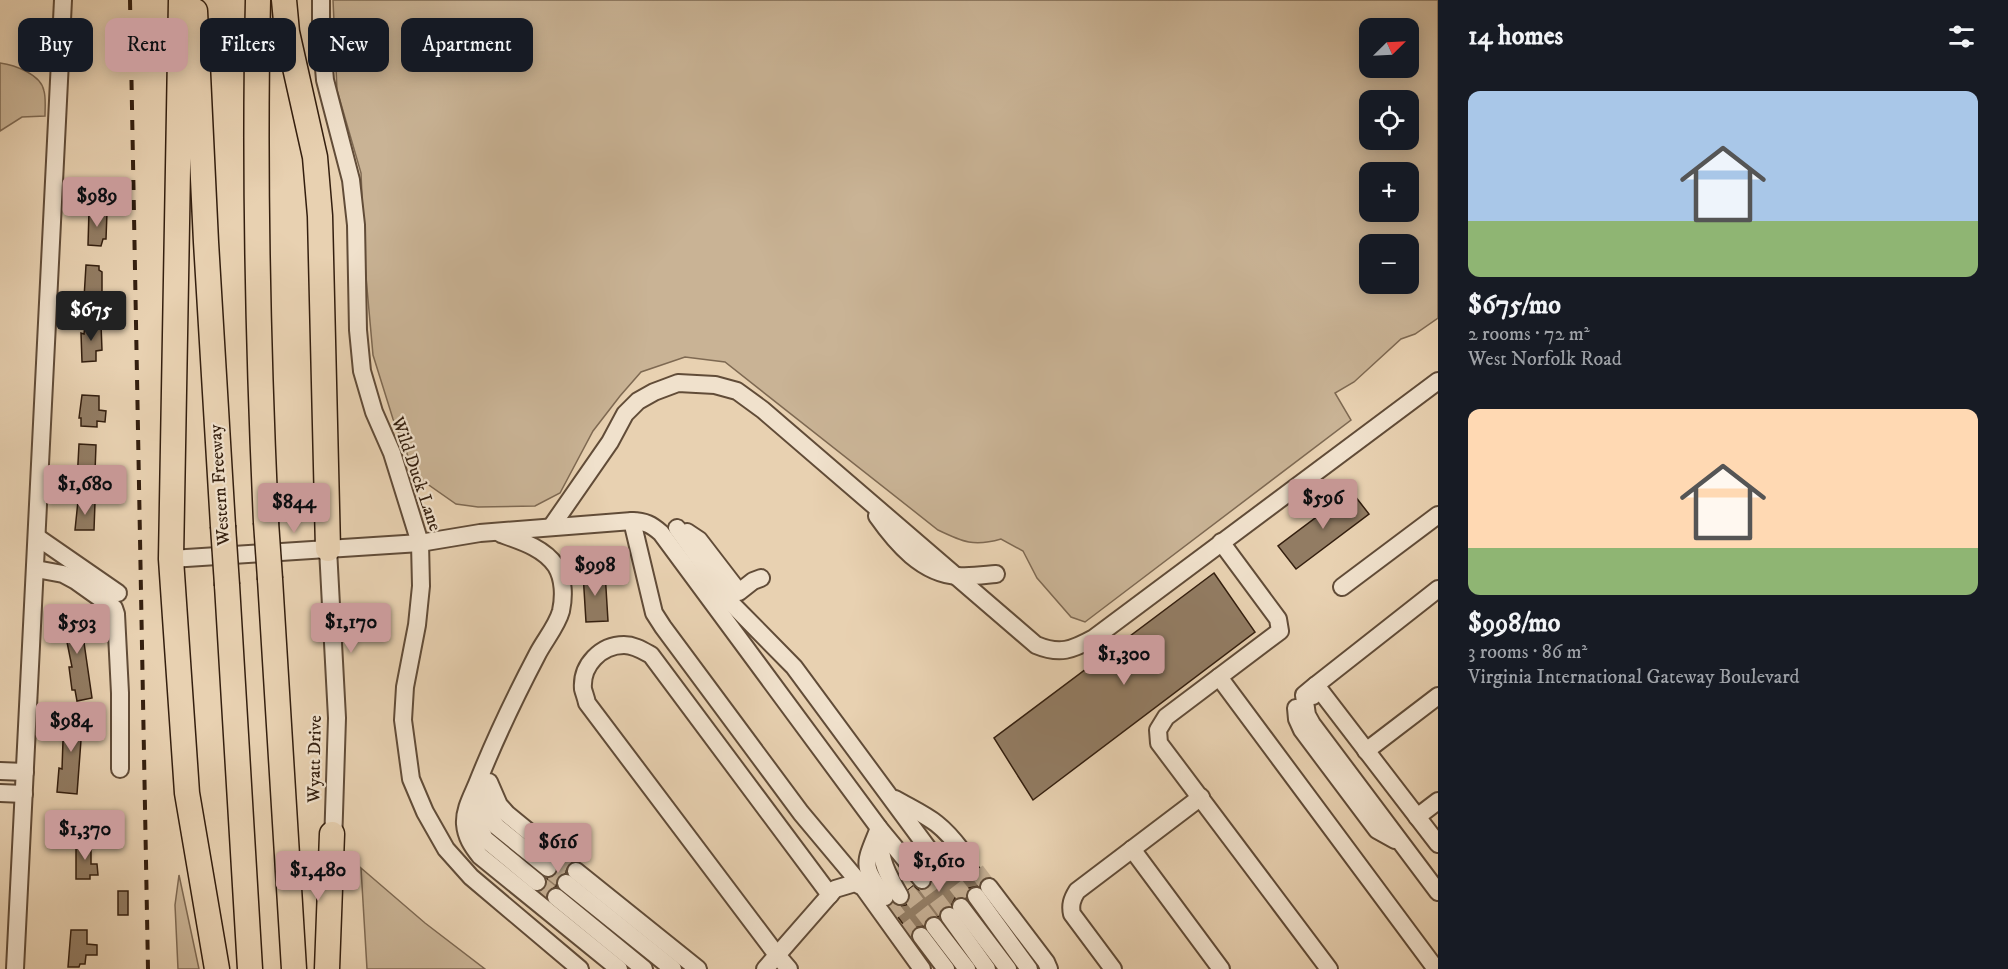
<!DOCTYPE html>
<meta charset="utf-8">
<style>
body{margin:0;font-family:"IM FELL DW Pica",serif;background:#242831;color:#f1f3f6;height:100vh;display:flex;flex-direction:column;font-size:22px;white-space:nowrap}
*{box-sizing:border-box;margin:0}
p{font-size:20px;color:#9ea1a6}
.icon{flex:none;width:33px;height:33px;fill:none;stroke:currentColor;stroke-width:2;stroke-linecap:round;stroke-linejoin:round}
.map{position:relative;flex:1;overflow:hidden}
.drawer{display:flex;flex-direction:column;background:#171b24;width:570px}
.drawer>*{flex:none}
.guide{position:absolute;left:18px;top:18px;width:570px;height:54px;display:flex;gap:12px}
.needle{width:39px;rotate:66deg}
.buttons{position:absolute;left:1359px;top:18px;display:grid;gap:12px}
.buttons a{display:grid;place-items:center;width:60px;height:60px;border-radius:12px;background:#171b24;box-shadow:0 3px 15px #0003;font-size:30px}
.price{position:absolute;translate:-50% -51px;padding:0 14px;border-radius:6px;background:#c59692;color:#111;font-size:20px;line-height:39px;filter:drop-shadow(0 2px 3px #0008)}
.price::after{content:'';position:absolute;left:50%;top:36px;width:18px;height:14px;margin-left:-9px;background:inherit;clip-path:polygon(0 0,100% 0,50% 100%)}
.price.on{background:#222;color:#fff}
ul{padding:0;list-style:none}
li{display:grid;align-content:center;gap:12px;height:318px;padding:0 30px}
li span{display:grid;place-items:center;height:186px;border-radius:12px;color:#555}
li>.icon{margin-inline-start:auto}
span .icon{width:108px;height:108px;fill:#fffc;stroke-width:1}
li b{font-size:26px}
h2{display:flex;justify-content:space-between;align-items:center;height:72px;padding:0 30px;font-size:26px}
.tag{padding:0 21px;border-radius:12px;background:#171b24;box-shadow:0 3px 15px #0003;font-size:21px;line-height:54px}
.tag.on{background:#c59692;color:#111}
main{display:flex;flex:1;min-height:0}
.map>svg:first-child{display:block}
</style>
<main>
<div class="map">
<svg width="1438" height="969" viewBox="0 0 1438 969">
<rect width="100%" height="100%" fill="#e8d1b1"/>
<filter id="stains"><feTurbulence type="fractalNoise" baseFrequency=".00333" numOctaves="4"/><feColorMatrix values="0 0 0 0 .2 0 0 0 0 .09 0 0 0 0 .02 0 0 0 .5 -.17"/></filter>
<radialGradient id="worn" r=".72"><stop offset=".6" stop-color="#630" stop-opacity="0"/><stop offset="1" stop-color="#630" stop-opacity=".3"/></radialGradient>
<g fill="#c9b395" stroke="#7e6952" stroke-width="1.5" fill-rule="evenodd">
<path d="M 333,0 L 1438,0 L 1438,318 L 1415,334 L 1401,339 L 1354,382 L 1335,393 L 1351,420 L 1085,622 L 1071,617 L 1037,578 L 1023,551 L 1001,539 C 974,547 963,542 938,530 L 725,362 L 685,357 L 641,372 L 620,396 L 593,431 L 560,493 L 535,506 L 478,507 L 456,504 L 416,476 L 393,419 L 373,355 L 365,266 L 361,173 L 337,90 ZM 1370,28 L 1408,28 L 1408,68 L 1370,68 ZM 1370,100 L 1408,100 L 1408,140 L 1370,140 ZM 1370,172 L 1408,172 L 1408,212 L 1370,212 ZM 1370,244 L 1408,244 L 1408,284 L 1370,284 Z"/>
<path d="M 0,63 C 14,65 41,74 44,91 C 46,98 45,108 45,116 L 22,117 L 0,131 Z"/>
<path d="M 361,868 L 425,923 L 485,969 L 367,969 Z"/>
<path d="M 179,875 L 199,969 L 178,969 L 175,905 Z"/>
</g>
<g fill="#927c63" stroke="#341f0f" stroke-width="1.5">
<path d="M 89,210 L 107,212 L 106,239 L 103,239 L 101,246 L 88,245 Z"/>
<path d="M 86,265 L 99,266 L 99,270 L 102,272 L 102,299 L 84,298 Z"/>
<path d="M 85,324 L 101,324 L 102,350 L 96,351 L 96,361 L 82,362 L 81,333 L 84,334 Z"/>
<path d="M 82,395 L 99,396 L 99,410 L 106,411 L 105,422 L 97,421 L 97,427 L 81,426 L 81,418 L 79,418 Z"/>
<path d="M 79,444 L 96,445 L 95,472 L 92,471 L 91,482 L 77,482 Z"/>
<path d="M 1351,491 L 1369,514 L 1296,569 L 1278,546 Z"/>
<path d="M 78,501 L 95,502 L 94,530 L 75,530 Z"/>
<path d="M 605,572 L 608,621 L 586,622 L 583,573 Z"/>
<path d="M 1214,573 L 1255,632 L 1033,800 L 994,738 Z"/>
<path d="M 79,608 L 92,698 L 77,701 L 75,690 L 72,690 L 69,667 L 72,667 L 63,622 L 65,622 L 63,610 Z"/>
<path d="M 64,712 L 83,713 L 77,794 L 57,792 L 59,768 L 62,769 Z"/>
<path d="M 76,841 L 91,841 L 91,864 L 97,864 L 98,875 L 90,875 L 90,879 L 76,879 Z"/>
<path d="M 567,853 L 577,861 L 568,864 L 566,873 L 558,877 L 556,887 L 548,890 L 546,896 L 541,892 L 547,884 L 547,878 L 552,878 L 556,874 L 558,865 L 565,861 Z"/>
<path d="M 971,856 L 986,877 L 982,879 L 979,886 L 969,888 L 966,892 L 966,898 L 960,897 L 955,898 L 951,906 L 942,908 L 939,917 L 933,916 L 928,917 L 924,926 L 914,928 L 911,935 L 890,906 L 893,903 L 899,906 L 906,905 L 910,897 L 908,890 L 913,886 L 919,890 L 928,888 L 932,883 L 930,874 L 933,872 L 942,876 L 948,874 L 951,865 L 949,860 L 953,857 L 963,861 Z"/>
<rect x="118" y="891" width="10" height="24"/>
<path d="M 71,930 L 87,930 L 87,944 L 97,945 L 97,955 L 86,955 L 85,964 L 80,964 L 79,967 L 68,967 Z"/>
</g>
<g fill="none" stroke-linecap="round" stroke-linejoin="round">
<g stroke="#c4ad91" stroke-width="16" stroke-dasharray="16 8" stroke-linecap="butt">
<path d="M 962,851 L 989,887"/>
<path d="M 557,855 L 576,871"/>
<path d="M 941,866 L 969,902"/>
<path d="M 548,868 L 566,883"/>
<path d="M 922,880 L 949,916"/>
<path d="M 537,882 L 556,897"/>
<path d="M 907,891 L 934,926"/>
<path d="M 889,904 L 916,940"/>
</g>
<defs>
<g id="minor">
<path d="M 321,0 L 321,33 L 325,80 L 351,180 L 356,225 L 358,330 L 362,371 L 374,412 L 392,453 L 420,543 L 421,586 L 417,625 L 405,687 L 403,720 L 411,779 L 425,812 L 446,849 L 471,877 L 580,969"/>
<path d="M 877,516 C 896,543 922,574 958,576 C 971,577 984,575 996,574"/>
<path d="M 632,521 L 654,613 L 663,627 L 801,813 L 863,887"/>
<path d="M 551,527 L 610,442 L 625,414 L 638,401 L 654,392 L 678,383 L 715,385 L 737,391 L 763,410 L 1036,645 C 1060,655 1072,650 1094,638 L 1438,381"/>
<path d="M 677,528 L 731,603 L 794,667 L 941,866"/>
<path d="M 687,532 L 699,540 L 739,592 L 753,581 L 761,578"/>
<path d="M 501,534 C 521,541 544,548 556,566 C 564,579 564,597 561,611 C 557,626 544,641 537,655 C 515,697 494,741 477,784 C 472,796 464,810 465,824 C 466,837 472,846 480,856 L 619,969"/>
<path d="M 37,537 L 118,593"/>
<path d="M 1221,542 L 1278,619 L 1280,631 L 1166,717 L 1158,730 L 1159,743 L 1329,969"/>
<path d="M 328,549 L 337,718 L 333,845"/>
<path d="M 171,559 L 420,543 L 480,533 L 632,521 C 645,521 652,525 661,533 L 879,828 L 922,880"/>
<path d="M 36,569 L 63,574 L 76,581 L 114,608 L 116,614 L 120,693 L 120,769"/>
<path d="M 1342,587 L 1438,515"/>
<path d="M 1219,677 L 1436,969"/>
<path d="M 1313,696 L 1316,685 L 1438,589"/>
<path d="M 1296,708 L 1297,719 L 1302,730 L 1377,830 L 1395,840"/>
<path d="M 1366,751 L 1438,696"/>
<path d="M 0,771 L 25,772"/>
<path d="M 489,782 L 499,805 L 507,814 L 557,855"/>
<path d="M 481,789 L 479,826 L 485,839 L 537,882"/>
<path d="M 0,793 L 24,794"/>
<path d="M 486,797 L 488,812 L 496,826 L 548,868"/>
<path d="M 895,799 C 927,817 939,820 962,851"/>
<path d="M 1417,817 L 1438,801"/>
<path d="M 879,828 C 865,864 860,864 885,897"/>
<path d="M 879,835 C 881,862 886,872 900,896"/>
<path d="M 1438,844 L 1316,685 L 1304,695 L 1307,715 L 1312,724 L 1438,892"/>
<path d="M 1132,849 L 1221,969"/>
<path d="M 576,871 L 698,969"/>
<path d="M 566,883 L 673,969"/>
<path d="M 989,887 L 1046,962 L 1049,969"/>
<path d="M 976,896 L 1029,969"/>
<path d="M 556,897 L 644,969"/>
<path d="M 961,907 L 1008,969"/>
<path d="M 949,916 L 987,969"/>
<path d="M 934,926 L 967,969"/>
<path d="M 921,936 L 946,969"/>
<path d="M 15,969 L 63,0"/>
<path d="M 765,969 L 835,889 L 855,883 L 863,887 L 922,969"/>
<path d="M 789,969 L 777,955 L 587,703 C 586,698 584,693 583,689 C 581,665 601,645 624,645 C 634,645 642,650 651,655 L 830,895"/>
<path d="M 1113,969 L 1072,914 C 1070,905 1072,899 1077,891 L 1201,797"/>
</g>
<g id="highway">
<path d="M 181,0 L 171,559 L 187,793 L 217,969"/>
<path d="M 258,0 C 254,174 258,348 266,522"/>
<path d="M 284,0 L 287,32 L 315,157 L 320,216 L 328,549"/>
<path d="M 195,11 L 206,242 L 223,526"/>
<path d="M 270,579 L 294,969"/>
<path d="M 227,585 L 250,969"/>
<path d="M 327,969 L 332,834"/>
</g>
</defs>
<use href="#minor" stroke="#614c38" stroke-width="20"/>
<use href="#highway" stroke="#341f0f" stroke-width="27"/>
<use href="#minor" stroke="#f0e1cc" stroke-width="16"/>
<use href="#highway" stroke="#e8d1b1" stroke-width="24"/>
<path stroke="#341f0f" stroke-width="4" stroke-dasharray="10 10" stroke-linecap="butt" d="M 130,0 L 148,969"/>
<defs>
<g id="highway-bridge">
<path d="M 266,522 L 270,579"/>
<path d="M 223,526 L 227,585"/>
</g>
</defs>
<use href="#highway-bridge" stroke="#341f0f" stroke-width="27" stroke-linecap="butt"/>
<use href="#highway-bridge" stroke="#e8d1b1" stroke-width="24"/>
</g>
<g text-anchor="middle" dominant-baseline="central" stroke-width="4.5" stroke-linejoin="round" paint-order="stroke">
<g font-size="18" fill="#341f0f" stroke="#f0e1cc">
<text transform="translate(416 474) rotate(71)">Wild Duck Lane</text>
<text transform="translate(220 485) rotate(-94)">Western Freeway</text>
<text transform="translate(315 759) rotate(-89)">Wyatt Drive</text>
</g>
</g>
<rect width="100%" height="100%" filter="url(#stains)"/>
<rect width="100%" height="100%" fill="url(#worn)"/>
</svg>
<div class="buttons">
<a><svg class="needle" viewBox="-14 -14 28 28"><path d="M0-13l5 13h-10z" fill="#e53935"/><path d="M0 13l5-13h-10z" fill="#9ea1a6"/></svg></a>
<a><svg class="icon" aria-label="locate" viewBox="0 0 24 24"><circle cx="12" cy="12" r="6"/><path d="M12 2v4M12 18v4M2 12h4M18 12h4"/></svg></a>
<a>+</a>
<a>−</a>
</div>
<b class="price" style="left:97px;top:228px">$989</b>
<b class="price on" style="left:91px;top:342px">$675</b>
<b class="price" style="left:85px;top:516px">$1,680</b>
<b class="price" style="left:1323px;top:530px">$596</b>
<b class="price" style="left:294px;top:534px">$844</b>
<b class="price" style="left:595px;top:597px">$998</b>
<b class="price" style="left:351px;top:654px">$1,170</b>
<b class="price" style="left:77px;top:655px">$593</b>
<b class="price" style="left:1124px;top:686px">$1,300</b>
<b class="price" style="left:71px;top:753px">$984</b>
<b class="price" style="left:85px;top:861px">$1,370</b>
<b class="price" style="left:558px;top:874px">$616</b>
<b class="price" style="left:939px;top:893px">$1,610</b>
<b class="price" style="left:318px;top:902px">$1,480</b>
<div class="guide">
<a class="tag">Buy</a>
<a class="tag on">Rent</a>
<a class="tag">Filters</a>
<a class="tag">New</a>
<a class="tag">Apartment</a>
</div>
</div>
<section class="drawer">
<h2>14 homes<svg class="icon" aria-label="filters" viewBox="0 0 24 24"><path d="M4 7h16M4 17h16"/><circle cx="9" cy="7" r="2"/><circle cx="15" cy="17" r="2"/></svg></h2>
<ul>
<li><span style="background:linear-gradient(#a9c7e8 70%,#8fb573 0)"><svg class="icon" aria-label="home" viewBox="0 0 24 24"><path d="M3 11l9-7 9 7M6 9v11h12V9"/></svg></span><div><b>$675/mo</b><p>2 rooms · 72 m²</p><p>West Norfolk Road</p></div></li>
<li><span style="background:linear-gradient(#ffd9b3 75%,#8fb573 0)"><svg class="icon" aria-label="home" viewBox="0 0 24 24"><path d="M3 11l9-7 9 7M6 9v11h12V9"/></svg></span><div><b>$998/mo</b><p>3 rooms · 86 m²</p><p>Virginia International Gateway Boulevard</p></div></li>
</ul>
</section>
</main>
